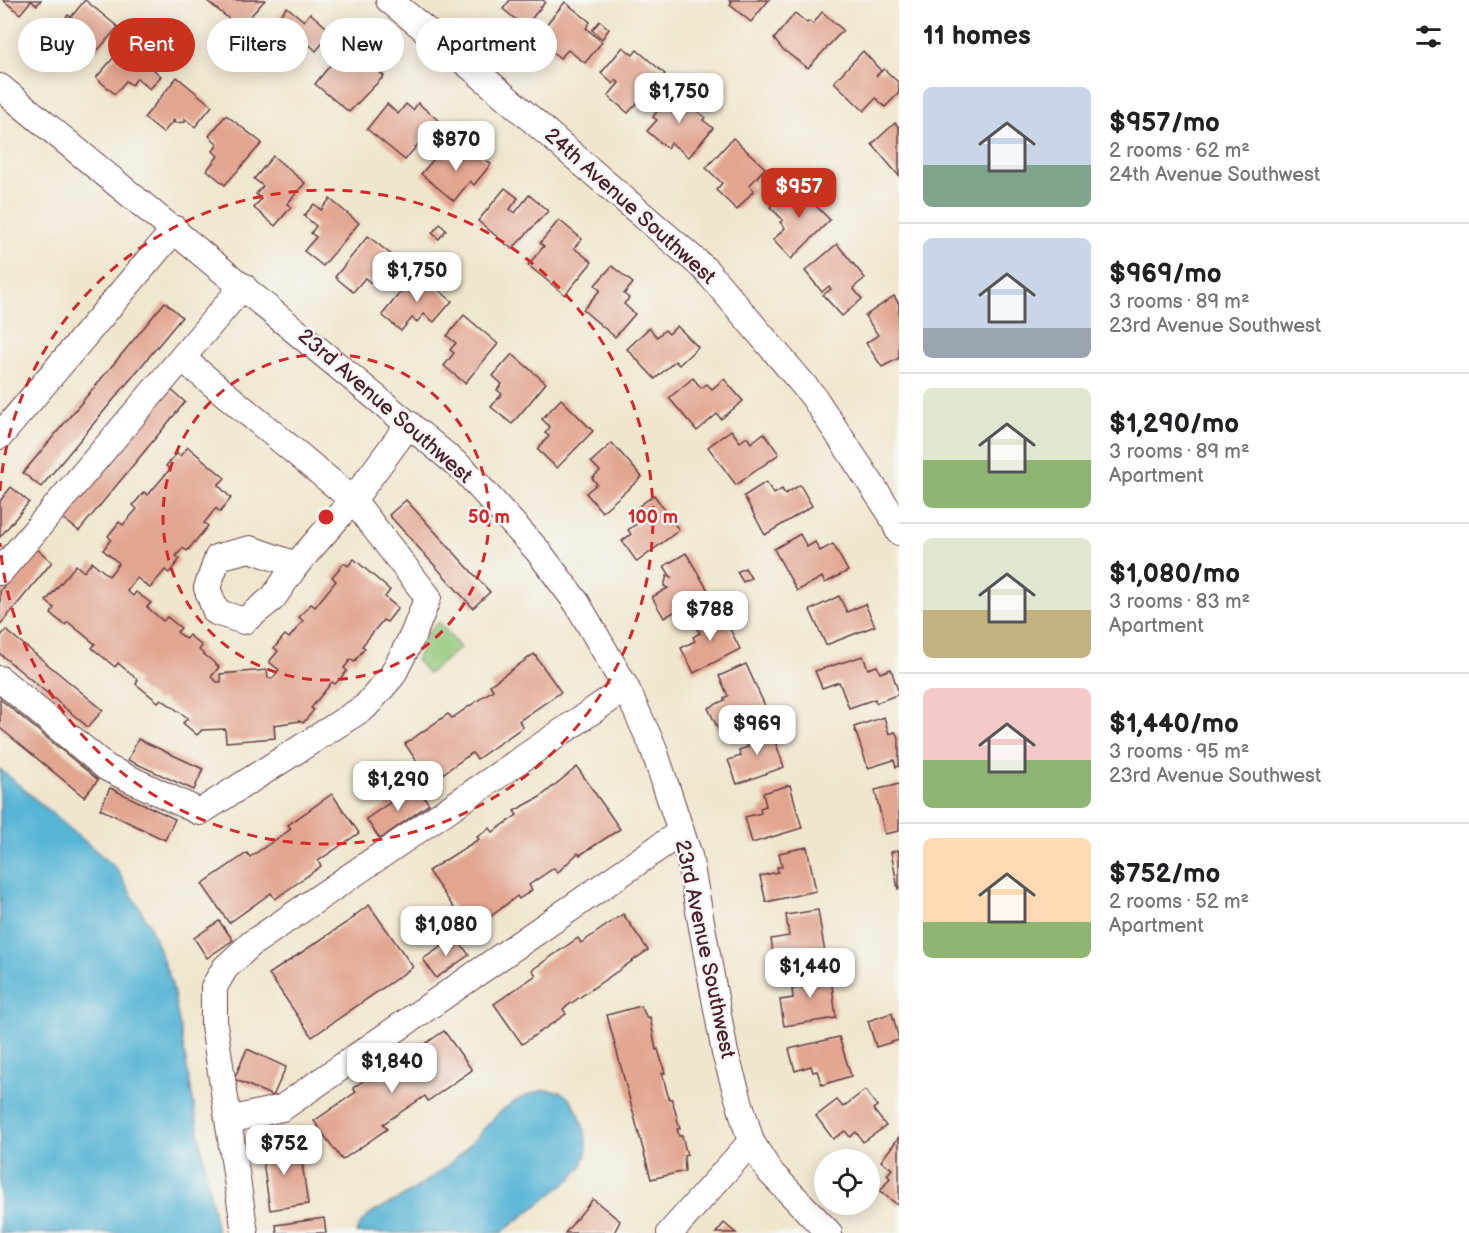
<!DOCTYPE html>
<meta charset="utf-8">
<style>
body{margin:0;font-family:"Balsamiq Sans",sans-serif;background:#f2f2f2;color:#202124;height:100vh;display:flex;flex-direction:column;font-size:22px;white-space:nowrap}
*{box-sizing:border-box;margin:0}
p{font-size:20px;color:#757577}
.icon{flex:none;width:33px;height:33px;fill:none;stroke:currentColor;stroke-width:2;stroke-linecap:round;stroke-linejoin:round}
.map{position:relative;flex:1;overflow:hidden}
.side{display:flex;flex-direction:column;background:#fff;width:570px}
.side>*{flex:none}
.hud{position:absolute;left:18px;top:18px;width:570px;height:54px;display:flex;gap:12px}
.buttons{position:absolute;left:814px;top:1149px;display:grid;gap:12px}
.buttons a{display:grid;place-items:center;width:66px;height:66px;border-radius:50%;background:#fff;box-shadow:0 3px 15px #0003;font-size:30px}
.price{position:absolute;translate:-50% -51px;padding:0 14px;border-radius:12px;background:#fff;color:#222;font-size:20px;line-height:39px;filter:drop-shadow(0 2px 3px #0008)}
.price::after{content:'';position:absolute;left:50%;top:36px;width:18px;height:14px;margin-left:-9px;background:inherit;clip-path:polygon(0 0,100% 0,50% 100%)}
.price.on{background:#c8321e;color:#fff}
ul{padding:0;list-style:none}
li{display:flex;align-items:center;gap:18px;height:150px;padding:0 24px}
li+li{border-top:2px solid #e0e0e0}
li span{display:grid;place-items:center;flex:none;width:168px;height:120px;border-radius:9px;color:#555}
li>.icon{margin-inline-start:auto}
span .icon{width:72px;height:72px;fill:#fffc;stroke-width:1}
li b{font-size:26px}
h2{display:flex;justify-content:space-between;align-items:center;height:72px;padding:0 24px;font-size:26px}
.tag{padding:0 21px;border-radius:27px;background:#fff;box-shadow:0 3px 15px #0003;font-size:21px;line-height:54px}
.tag.on{background:#c8321e;color:#fff}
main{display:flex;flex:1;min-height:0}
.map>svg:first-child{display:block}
</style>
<main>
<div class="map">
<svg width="899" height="1233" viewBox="0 0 899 1233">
<rect width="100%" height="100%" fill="#f6f6f2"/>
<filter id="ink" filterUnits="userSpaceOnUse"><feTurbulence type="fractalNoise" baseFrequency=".0167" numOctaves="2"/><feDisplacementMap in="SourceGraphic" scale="12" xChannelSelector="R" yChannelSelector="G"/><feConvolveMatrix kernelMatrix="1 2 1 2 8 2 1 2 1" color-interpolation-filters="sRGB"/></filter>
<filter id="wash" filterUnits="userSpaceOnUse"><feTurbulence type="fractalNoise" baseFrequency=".008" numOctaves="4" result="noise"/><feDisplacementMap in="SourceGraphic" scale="24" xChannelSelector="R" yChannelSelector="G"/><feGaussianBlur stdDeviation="1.35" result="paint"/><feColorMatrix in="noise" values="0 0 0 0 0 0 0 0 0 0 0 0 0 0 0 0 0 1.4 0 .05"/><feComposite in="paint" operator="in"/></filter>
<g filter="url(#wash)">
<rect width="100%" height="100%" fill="#f0e6cd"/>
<path fill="#93c97b" stroke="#6e7453" stroke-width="1.5" d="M 439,622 L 460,648 L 428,674 L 416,660 L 429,631 Z"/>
<g fill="#58b5d6" stroke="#516a80" stroke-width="1.5">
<path d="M 0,769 L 116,868 L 150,926 L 172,984 L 217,1233 L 0,1233 Z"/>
<path d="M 545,1090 L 561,1092 L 571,1100 L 579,1114 L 585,1132 L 587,1150 L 582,1166 L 571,1179 L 501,1233 L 356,1233 C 363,1212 384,1208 402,1197 C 420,1185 439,1174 455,1159 C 487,1130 500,1099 545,1090 Z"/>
</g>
<g id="blocks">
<g fill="#e2a590">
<path d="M 3,0 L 41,0 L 37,5 L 31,1 L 20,14 Z"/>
<path d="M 85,0 L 118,27 L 98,50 L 89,42 L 90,47 L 78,49 L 78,44 L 69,55 L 48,38 L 68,15 L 71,17 Z"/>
<path d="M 206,0 L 265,0 L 240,28 Z"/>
<path d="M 510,0 L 543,0 L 545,2 L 525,27 L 503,9 Z"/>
<path d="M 729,0 L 769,0 L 751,22 L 730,5 L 732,2 Z"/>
<path d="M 565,2 L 590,22 L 586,28 L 602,42 L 585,63 L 568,50 L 560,58 L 535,38 Z"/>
<path d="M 287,7 L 304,21 L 310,13 L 332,32 L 316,51 L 310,45 L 294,65 L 261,38 Z"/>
<path d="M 822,12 L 843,30 L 808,68 L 782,49 L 774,39 L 795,13 L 807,23 L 809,21 L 813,24 Z"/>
<path d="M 600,21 L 609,29 L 602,39 L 592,30 Z"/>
<path d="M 133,35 L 163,60 L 154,70 L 161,76 L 150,89 L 137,78 L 132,85 L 126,81 L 115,94 L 96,78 Z"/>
<path d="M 623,47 L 633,55 L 637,50 L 665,74 L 628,113 L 608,96 L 619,83 L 616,80 L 613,84 L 601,73 Z"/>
<path d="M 863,51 L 881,71 L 876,76 L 884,69 L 899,83 L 899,93 L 885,107 L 876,98 L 864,111 L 834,82 Z"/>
<path d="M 362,57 L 384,76 L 349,112 L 315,84 L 336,58 L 347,67 L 350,64 L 354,67 Z"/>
<path d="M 177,77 L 212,106 L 195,127 L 185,119 L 185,122 L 174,123 L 174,120 L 163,133 L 144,118 Z"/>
<path d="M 671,90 L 685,95 L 692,107 L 691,109 L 694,109 L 705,117 L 703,120 L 713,128 L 689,157 L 671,143 L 667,148 L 647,131 L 657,120 L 653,117 Z"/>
<path d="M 418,103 L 438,120 L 405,160 L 367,129 L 387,104 L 398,114 L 406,104 L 413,110 Z"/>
<path d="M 226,115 L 262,143 L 225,185 L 207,170 L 218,156 L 213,151 L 218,144 L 209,136 Z"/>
<path d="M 895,123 L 899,127 L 899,176 L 872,144 Z"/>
<path d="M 733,138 L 765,168 L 749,186 L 754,190 L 737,210 L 716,190 L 722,183 L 706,168 Z"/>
<path d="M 470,147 L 491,164 L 474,185 L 470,181 L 454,201 L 421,174 L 441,151 L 451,159 L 455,153 L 461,158 Z"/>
<path d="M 273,156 L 305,183 L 287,204 L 291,207 L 275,226 L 254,208 L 261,199 L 256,194 L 263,186 L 254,179 Z"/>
<path d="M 809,183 L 822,195 L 814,204 L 830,220 L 791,259 L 773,240 L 785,228 L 780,222 L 783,220 L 770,207 L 793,185 L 800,192 Z"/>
<path d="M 505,188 L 518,198 L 510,209 L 515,213 L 529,195 L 548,211 L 512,249 L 478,221 Z"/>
<path d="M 330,199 L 359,223 L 323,266 L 304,251 L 316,237 L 311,233 L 316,226 L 304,216 L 314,204 L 321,210 Z"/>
<path d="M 559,220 L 582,239 L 574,248 L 592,262 L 565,295 L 528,265 L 544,246 L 540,243 Z"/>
<path d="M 440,224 L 446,230 L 439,239 L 432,233 Z"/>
<path d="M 368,236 L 403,264 L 386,285 L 376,277 L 371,283 L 365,278 L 353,292 L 335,277 Z"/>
<path d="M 837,244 L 865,278 L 853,288 L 862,299 L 842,316 L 823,295 L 831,289 L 829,286 L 822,292 L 805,271 Z"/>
<path d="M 612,266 L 633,283 L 624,294 L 629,298 L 624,304 L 635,314 L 615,337 L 583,310 L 600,290 L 595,285 Z"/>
<path d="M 417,272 L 452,301 L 434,322 L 424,314 L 417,322 L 412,318 L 401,331 L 382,315 Z"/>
<path d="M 894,296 L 899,304 L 899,358 L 882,367 L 866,343 L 878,335 L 865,316 Z"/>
<path d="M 165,302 L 182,317 L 41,487 L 23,473 Z"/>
<path d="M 464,315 L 498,344 L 465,383 L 444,366 L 454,353 L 450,350 L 456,343 L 447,336 Z"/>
<path d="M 677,326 L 698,347 L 679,365 L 675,361 L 655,379 L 627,349 L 649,328 L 657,337 L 665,330 L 669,334 Z"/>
<path d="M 512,354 L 546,383 L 512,424 L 491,407 L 502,394 L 497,390 L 502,384 L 493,376 Z"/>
<path d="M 693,378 L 701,388 L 707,384 L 712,389 L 724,379 L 743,401 L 721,419 L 717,414 L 697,431 L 669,398 Z"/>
<path d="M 168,387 L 185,402 L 79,531 L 61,517 Z"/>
<path d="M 561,399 L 593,431 L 557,468 L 537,449 L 549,436 L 545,433 L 550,427 L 542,419 Z"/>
<path d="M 731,430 L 740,442 L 747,437 L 751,443 L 764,433 L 779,454 L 736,485 L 708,447 Z"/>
<path d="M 612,443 L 642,477 L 602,512 L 586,493 L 597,484 L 592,478 L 600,471 L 591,462 Z"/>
<path d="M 188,447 L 225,478 L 218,485 L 231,498 L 220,512 L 216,508 L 204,523 L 208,526 L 187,551 L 183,548 L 176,556 L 180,559 L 169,573 L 165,570 L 150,588 L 137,578 L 127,591 L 133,596 L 136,592 L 151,603 L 147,607 L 163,621 L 167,617 L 181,628 L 177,632 L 186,639 L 189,635 L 202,646 L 199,650 L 219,667 L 211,677 L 217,682 L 221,682 L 220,674 L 267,670 L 268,678 L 273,678 L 279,670 L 269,662 L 278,651 L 274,648 L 285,635 L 289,638 L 303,621 L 299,617 L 311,604 L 315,607 L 336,581 L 332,577 L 344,563 L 348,566 L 354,559 L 390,590 L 385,597 L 398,608 L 387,622 L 383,620 L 362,646 L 365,648 L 354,662 L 351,659 L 344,668 L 347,671 L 335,684 L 332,682 L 311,708 L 314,710 L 303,723 L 300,721 L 274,725 L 275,738 L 226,742 L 225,729 L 202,730 L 197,735 L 183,723 L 188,718 L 161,699 L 158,702 L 136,684 L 138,680 L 118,663 L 115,667 L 92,648 L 95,644 L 68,622 L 65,625 L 51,614 L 54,608 L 46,601 L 76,565 L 84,572 L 92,562 L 109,576 L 119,563 L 103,550 L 111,539 L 108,536 L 119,522 L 123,525 L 137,509 L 133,505 L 144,492 L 148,495 L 170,469 L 166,466 L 177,453 L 180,456 Z"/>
<path d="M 766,482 L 774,494 L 782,489 L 785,494 L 800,485 L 812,506 L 765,535 L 744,496 Z"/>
<path d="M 11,487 L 29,502 L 0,537 L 0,501 Z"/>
<path d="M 654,495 L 679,530 L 637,562 L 622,541 L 631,534 L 628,530 L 639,522 L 631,512 Z"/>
<path d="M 406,500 L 490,592 L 473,608 L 389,515 Z"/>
<path d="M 800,534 L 807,547 L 815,542 L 820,551 L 833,544 L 848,571 L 825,583 L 822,577 L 797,591 L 774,549 Z"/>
<path d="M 36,548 L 52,562 L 0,625 L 0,591 Z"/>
<path d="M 686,553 L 709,592 L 664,618 L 652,597 L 668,588 L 664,586 L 667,576 L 671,577 L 664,566 Z"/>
<path d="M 745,568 L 751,578 L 743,582 L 737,572 Z"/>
<path d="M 839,596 L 847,612 L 865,604 L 875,626 L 826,645 L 810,610 Z"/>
<path d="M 720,609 L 740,649 L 694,673 L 681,648 L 695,641 L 693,637 L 700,633 L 694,623 Z"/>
<path d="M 6,630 L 103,710 L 88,727 L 0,654 L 0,637 Z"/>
<path d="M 534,654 L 561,692 L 519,721 L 523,727 L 477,759 L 472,753 L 431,782 L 405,744 L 448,714 L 452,718 L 493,690 L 490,685 Z"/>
<path d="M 863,656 L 868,669 L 877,666 L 880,673 L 891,669 L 899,694 L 876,703 L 875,699 L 849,708 L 839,682 L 822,688 L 815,671 Z"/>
<path d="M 746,664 L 765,706 L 719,731 L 708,708 L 725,700 L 724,698 L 728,696 L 719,676 Z"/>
<path d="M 0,699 L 98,780 L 84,797 L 0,728 Z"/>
<path d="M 884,717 L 889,734 L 895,732 L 899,738 L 899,766 L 896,767 L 894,760 L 868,768 L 854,727 Z"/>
<path d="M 770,726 L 784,767 L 737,784 L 728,760 L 741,756 L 739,750 L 748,747 L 744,735 Z"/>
<path d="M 138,739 L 203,769 L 194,790 L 128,760 Z"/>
<path d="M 577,767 L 620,829 L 580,855 L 578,853 L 557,873 L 554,868 L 529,885 L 532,890 L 519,899 L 517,896 L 471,932 L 428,871 L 479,839 L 477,837 L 490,828 L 493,832 L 517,815 L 514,811 L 540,797 Z"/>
<path d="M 899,784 L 899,831 L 885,834 L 875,790 Z"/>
<path d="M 416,785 L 429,804 L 380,839 L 366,819 Z"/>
<path d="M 790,785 L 802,828 L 752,843 L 745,817 L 761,813 L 760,808 L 766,806 L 763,793 Z"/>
<path d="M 110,788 L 175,819 L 165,840 L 100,809 Z"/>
<path d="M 332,794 L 359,833 L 318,861 L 321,866 L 275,899 L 271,893 L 229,923 L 202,884 L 247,853 L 250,857 L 291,829 L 288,825 Z"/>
<path d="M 807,847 L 816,891 L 766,902 L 760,876 L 778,872 L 777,867 L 782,867 L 779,853 Z"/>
<path d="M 899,850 L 899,888 L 898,889 L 891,852 Z"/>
<path d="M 369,905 L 413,967 L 312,1037 L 269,974 L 355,917 L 354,916 Z"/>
<path d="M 818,910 L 825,953 L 800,957 L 801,962 L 775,966 L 771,939 L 789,936 L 786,915 Z"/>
<path d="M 623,914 L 648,950 L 563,1009 L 566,1014 L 522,1044 L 494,1004 L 536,975 L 532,970 L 578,938 L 581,943 Z"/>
<path d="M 219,921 L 233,940 L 207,958 L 194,938 Z"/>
<path d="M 456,937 L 469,955 L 436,978 L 423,959 Z"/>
<path d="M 830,969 L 836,1018 L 784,1026 L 780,1000 L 793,998 L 792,989 L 800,988 L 799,972 Z"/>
<path d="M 641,1006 L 647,1018 L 650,1017 L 656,1050 L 658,1049 L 665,1073 L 662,1073 L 669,1099 L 672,1099 L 680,1129 L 677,1129 L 679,1136 L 682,1136 L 687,1155 L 684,1156 L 685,1171 L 651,1179 L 607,1015 Z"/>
<path d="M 892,1013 L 899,1040 L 876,1047 L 868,1021 Z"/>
<path d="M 444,1031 L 472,1070 L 428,1101 L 425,1096 L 383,1124 L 387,1129 L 342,1160 L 314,1121 L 356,1092 L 353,1088 L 400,1055 L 403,1059 Z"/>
<path d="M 839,1037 L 851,1076 L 822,1085 L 817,1071 L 813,1072 L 811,1066 L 795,1071 L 789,1049 Z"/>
<path d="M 247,1049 L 286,1067 L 273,1096 L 234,1079 Z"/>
<path d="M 865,1090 L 877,1106 L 873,1109 L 886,1126 L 863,1142 L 856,1132 L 850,1137 L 845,1131 L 833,1139 L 816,1116 L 837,1100 L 843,1107 Z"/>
<path d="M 899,1137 L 899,1206 L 880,1191 L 890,1178 L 887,1175 L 892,1169 L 881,1161 Z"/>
<path d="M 299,1142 L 308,1204 L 270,1210 L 261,1148 Z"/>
<path d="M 593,1199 L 620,1221 L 614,1233 L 565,1233 Z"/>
<path d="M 324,1218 L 326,1233 L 277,1233 L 276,1225 Z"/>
<path d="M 724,1223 L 736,1233 L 716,1233 Z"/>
</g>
</g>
</g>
<g filter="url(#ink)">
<use href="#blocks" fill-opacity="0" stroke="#633d43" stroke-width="1.5"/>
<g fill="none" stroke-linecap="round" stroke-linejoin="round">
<defs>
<g id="minor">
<path d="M 389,0 L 472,68 L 705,269 L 813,396 L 891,514 L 899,532"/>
<path d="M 0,87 L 465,471 L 538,551 L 577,603 L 626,688 L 653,747 L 689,856 L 725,1053 L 751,1142 L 770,1172 L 829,1233"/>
<path d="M 0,436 L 175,229"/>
<path d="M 250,549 L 296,565 L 273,598 L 244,621 L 216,612 L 207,588 L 218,557 Z"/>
<path d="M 296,565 L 353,500 L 409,424"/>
<path d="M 0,572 L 243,286"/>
<path d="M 0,679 L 107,768 L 200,812 L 365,707 L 392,676 L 413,635 L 428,597 L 353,500 L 183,359"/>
<path d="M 229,1120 L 282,1108 L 681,832"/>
<path d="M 245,1233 L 214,1025 L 214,987 L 225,968 L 251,944 L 626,688"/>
<path d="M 670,1233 L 751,1142"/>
</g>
</defs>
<use href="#minor" stroke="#633d43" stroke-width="28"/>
<use href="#minor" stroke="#fff" stroke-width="26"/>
</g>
</g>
<g fill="none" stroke="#d62828" stroke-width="3" stroke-dasharray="10 8">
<circle cx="326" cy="517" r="163"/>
<path d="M0 491A327 327 0 1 1 0 543"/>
</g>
<g text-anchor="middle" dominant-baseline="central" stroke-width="5" stroke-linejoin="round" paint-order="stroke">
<g font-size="21" fill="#4a1f2b" stroke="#f6f6f2">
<text transform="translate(630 206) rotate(42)">24th Avenue Southwest</text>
<text transform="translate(385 406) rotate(41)">23rd Avenue Southwest</text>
<text transform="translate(705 949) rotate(78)">23rd Avenue Southwest</text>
</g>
</g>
<circle cx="326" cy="517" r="9" fill="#d62828" stroke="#f6f6f2" stroke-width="3"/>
<g font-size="18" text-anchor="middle" font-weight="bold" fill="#d62828" stroke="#f6f6f2" stroke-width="5" stroke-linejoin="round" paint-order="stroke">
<text x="489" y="523">50 m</text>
<text x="653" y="523">100 m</text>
</g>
</svg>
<div class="buttons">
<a><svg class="icon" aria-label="locate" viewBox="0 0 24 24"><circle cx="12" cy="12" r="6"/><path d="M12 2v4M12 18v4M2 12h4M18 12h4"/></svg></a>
</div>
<b class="price" style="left:679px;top:124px">$1,750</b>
<b class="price" style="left:456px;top:172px">$870</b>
<b class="price on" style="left:799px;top:219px">$957</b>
<b class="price" style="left:417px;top:303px">$1,750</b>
<b class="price" style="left:710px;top:642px">$788</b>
<b class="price" style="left:757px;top:756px">$969</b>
<b class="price" style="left:398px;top:812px">$1,290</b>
<b class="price" style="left:446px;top:957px">$1,080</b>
<b class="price" style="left:810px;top:999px">$1,440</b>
<b class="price" style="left:392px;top:1094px">$1,840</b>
<b class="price" style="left:284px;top:1176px">$752</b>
<div class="hud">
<a class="tag">Buy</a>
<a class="tag on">Rent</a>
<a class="tag">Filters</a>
<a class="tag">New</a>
<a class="tag">Apartment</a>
</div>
</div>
<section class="side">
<h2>11 homes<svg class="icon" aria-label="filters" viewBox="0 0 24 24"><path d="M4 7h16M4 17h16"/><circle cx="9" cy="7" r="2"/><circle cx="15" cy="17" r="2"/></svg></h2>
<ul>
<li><span style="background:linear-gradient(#c9d6e8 65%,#7fa58c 0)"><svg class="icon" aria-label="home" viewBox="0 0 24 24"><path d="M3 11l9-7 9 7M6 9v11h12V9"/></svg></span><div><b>$957/mo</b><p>2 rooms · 62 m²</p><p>24th Avenue Southwest</p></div></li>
<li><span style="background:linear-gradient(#c9d6e8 75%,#9aa5b1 0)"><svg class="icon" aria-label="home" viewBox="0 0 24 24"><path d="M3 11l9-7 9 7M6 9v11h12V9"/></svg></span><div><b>$969/mo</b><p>3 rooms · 89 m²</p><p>23rd Avenue Southwest</p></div></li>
<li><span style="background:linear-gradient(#dfe7d0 60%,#8fb573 0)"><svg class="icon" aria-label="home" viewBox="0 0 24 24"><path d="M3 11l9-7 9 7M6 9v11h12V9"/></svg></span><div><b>$1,290/mo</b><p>3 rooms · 89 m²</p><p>Apartment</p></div></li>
<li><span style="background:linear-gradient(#dfe7d0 60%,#c2b280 0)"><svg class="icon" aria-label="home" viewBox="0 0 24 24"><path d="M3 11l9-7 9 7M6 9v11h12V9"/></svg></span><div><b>$1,080/mo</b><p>3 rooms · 83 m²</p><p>Apartment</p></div></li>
<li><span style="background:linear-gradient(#f6c9c9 60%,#8fb573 0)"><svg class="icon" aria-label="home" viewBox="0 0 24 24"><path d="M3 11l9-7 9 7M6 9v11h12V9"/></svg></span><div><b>$1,440/mo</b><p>3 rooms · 95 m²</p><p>23rd Avenue Southwest</p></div></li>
<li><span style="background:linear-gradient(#ffd9b3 70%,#8fb573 0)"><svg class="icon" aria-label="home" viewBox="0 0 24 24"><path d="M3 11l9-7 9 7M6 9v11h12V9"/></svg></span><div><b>$752/mo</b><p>2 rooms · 52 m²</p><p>Apartment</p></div></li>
</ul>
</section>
</main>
